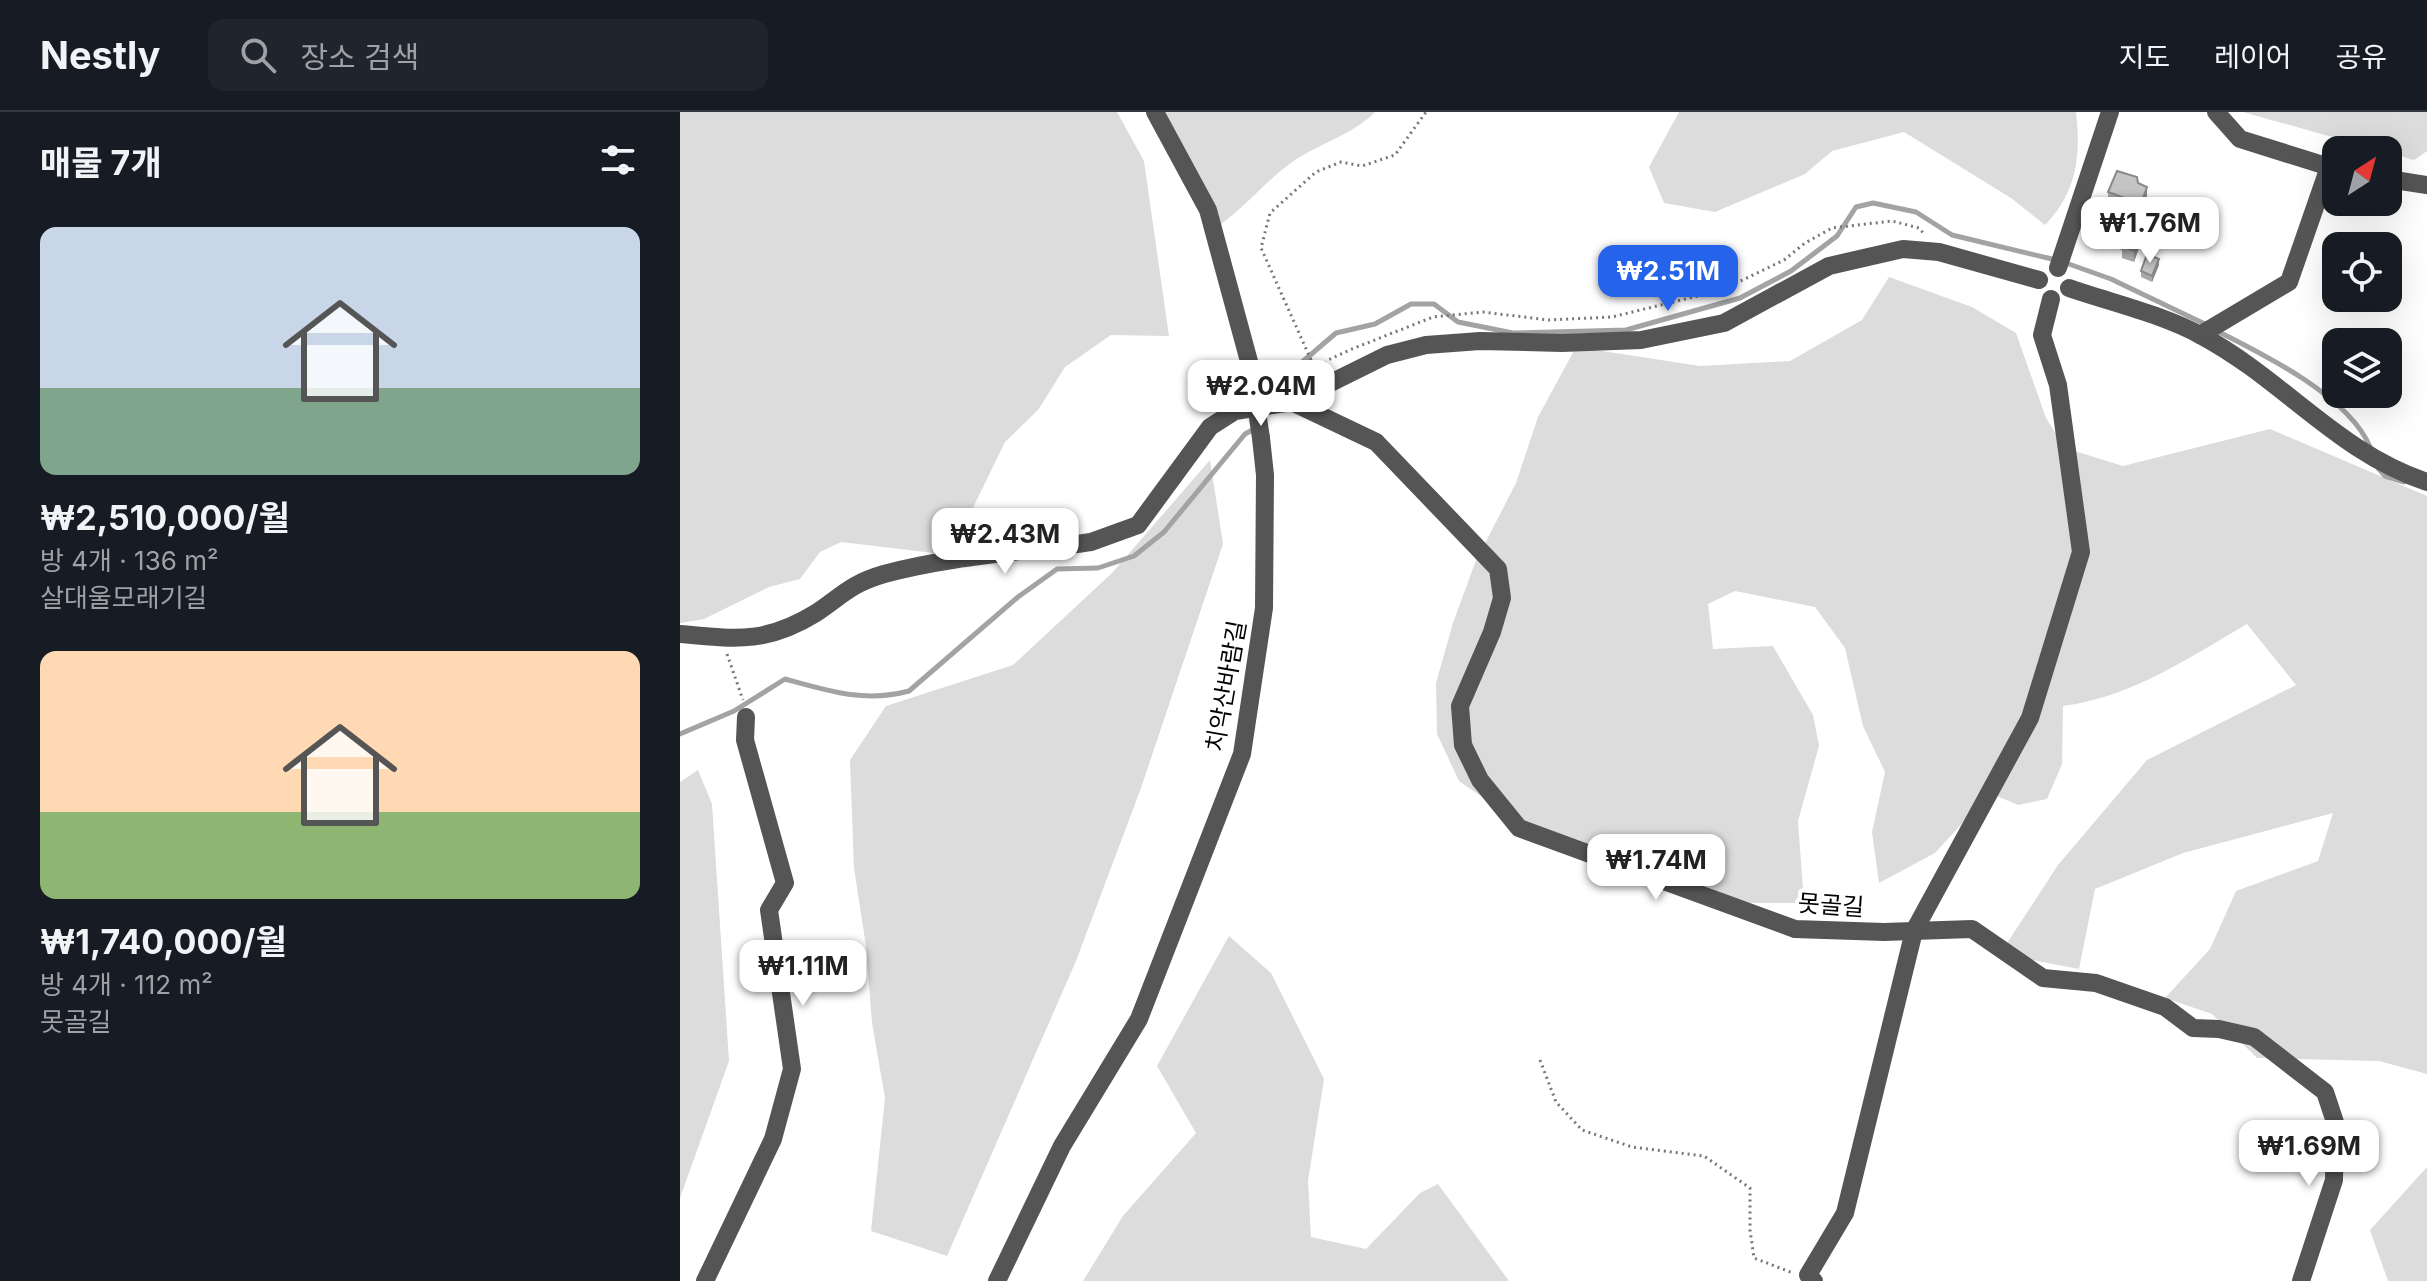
<!DOCTYPE html>
<html lang="ko">
<meta charset="utf-8">
<style>
body{margin:0;font-family:Inter,"Noto Sans KR",sans-serif;background:#20242c;color:#f1f3f6;height:100vh;display:flex;flex-direction:column;font-size:30px;white-space:nowrap}
*{box-sizing:border-box;margin:0}
p{font-size:26px;color:#9ea1a6}
.icon{flex:none;width:44px;height:44px;fill:none;stroke:currentColor;stroke-width:2;stroke-linecap:round;stroke-linejoin:round}
.map{position:relative;flex:1;overflow:hidden}
.side{display:flex;flex-direction:column;background:#171b24;width:680px}
.side>*{flex:none}
.needle{width:52px;rotate:36deg}
.buttons{position:absolute;left:1642px;top:24px;display:grid;gap:16px}
.buttons a{display:grid;place-items:center;width:80px;height:80px;border-radius:16px;background:#171b24;box-shadow:0 8px 32px #0002;font-size:40px}
.price{position:absolute;translate:-50% -68px;padding:0 18px;border-radius:16px;background:#fff;color:#222;font-size:26px;line-height:52px;filter:drop-shadow(0 2px 4px #0008)}
.price::after{content:'';position:absolute;left:50%;top:48px;width:24px;height:18px;margin-left:-12px;background:inherit;clip-path:polygon(0 0,100% 0,50% 100%)}
.price.selected{background:#2563eb;color:#fff}
ul{padding:0;list-style:none}
li{display:grid;align-content:center;gap:16px;height:424px;padding:0 40px}
li span{display:grid;place-items:center;height:248px;border-radius:16px;color:#555}
li>.icon{margin-inline-start:auto}
span .icon{width:144px;height:144px;fill:#fffc;stroke-width:1}
li b{font-size:34px}
h2{display:flex;justify-content:space-between;align-items:center;height:96px;padding:0 40px;font-size:34px}
header{display:flex;align-items:center;gap:48px;box-sizing:border-box;height:112px;padding:0 40px;background:#171b24;border-bottom:2px solid #363941}
header strong{font-size:38px}
nav{display:flex;gap:44px;margin-inline-start:auto;font-size:28px}
.search{width:560px;height:72px;background:#20242c;display:flex;align-items:center;gap:20px;box-sizing:border-box;padding:0 28px;border-radius:16px;color:#9ea1a6;font-size:30px}
main{display:flex;flex:1;min-height:0}
.map>svg:first-child{display:block}
</style>
<header>
<strong>Nestly</strong>
<div class="search"><svg class="icon" aria-label="search" viewBox="0 0 24 24"><circle cx="10" cy="10" r="6"/><path d="M15 15l6 6"/></svg>장소 검색</div>
<nav><a>지도</a><a>레이어</a><a>공유</a></nav>
</header>
<main>
<section class="side">
<h2>매물 7개<svg class="icon" aria-label="filters" viewBox="0 0 24 24"><path d="M4 7h16M4 17h16"/><circle cx="9" cy="7" r="2"/><circle cx="15" cy="17" r="2"/></svg></h2>
<ul>
<li><span style="background:linear-gradient(#c9d6e8 65%,#7fa58c 0)"><svg class="icon" aria-label="home" viewBox="0 0 24 24"><path d="M3 11l9-7 9 7M6 9v11h12V9"/></svg></span><div><b>₩2,510,000/월</b><p>방 4개 · 136 m²</p><p>살대울모래기길</p></div></li>
<li><span style="background:linear-gradient(#ffd9b3 65%,#8fb573 0)"><svg class="icon" aria-label="home" viewBox="0 0 24 24"><path d="M3 11l9-7 9 7M6 9v11h12V9"/></svg></span><div><b>₩1,740,000/월</b><p>방 4개 · 112 m²</p><p>못골길</p></div></li>
</ul>
</section>
<div class="map">
<svg width="1747" height="1169" viewBox="0 0 1747 1169">
<rect width="100%" height="100%" fill="#fff"/>
<g fill="#dcdcdc">
<path d="M 0,0 L 437,0 L 464,49 L 489,224 L 431,223 L 385,255 L 358,298 L 325,330 L 270,443 L 161,430 L 140,440 L 120,467 L 89,475 L 24,507 L 0,511 Z"/>
<path d="M 485,0 L 695,0 C 673,23 637,32 611,51 C 586,69 566,94 541,112 Z"/>
<path d="M 999,0 L 1396,0 C 1401,44 1397,80 1365,113 L 1331,86 L 1224,20 L 1152,39 L 1125,62 L 1035,100 L 984,91 L 969,55 Z"/>
<path d="M 1563,0 L 1747,0 L 1747,39 L 1734,48 Z"/>
<path d="M 1209,165 L 1292,195 L 1336,221 L 1366,306 L 1385,336 L 1443,354 L 1590,317 L 1747,384 L 1747,962 L 1699,949 L 1577,946 L 1532,902 L 1485,886 L 1530,837 L 1556,779 L 1638,749 L 1653,701 L 1503,741 L 1415,777 L 1399,857 L 1320,842 L 1378,753 L 1467,648 L 1616,573 L 1567,512 C 1508,546 1452,585 1383,594 L 1382,652 L 1367,687 L 1338,693 L 1310,681 L 1255,741 L 1199,771 L 1192,720 L 1205,660 L 1183,614 L 1165,536 L 1135,495 L 1055,479 L 1028,492 L 1033,537 L 1093,534 L 1133,603 L 1139,634 L 1118,709 L 1124,791 L 1065,791 L 1012,768 L 828,703 L 779,669 L 757,622 L 756,571 L 773,511 L 795,451 L 836,371 L 858,305 L 896,235 L 1020,254 L 1110,249 L 1182,208 Z"/>
<path d="M 530,348 L 543,432 L 461,676 L 396,849 L 267,1144 L 191,1119 L 205,986 L 192,911 L 186,834 L 174,756 L 170,648 L 206,594 L 333,553 L 432,461 Z"/>
<path d="M 18,658 L 32,692 L 49,949 L 0,1086 L 0,670 Z"/>
<path d="M 549,824 L 591,861 L 644,967 L 628,1069 L 631,1125 L 686,1137 L 740,1081 L 758,1072 L 829,1169 L 403,1169 L 443,1104 L 516,1021 L 477,954 Z"/>
<path d="M 1747,1055 L 1747,1169 L 1708,1169 L 1690,1118 Z"/>
</g>
<g fill="none" stroke-linecap="round" stroke-linejoin="round">
<g stroke="#a3a3a3" stroke-width="5">
<path d="M 1386,151 L 1431,167 L 1527,213"/>
<path d="M 1535,218 C 1583,242 1669,284 1690,335"/>
<path d="M 594,289 L 614,257 L 656,221 L 695,212 L 731,192 L 754,192 L 778,210 L 833,221 L 946,218 L 1060,186 L 1111,159 L 1157,124 L 1176,95 L 1193,91 L 1236,100 L 1272,123 L 1376,148"/>
<path d="M 1698,356 L 1705,364 L 1724,370"/>
<path d="M 0,622 L 54,599 L 105,567 C 148,579 185,591 229,579 L 338,485 L 377,457 L 418,456 L 454,444 L 484,420 L 565,322 L 576,316"/>
</g>
<g stroke="#777" stroke-width="3" stroke-dasharray="2 4" stroke-linecap="butt">
<path d="M 641,256 L 648,248 L 672,237 L 753,205 L 803,200 L 868,208 L 932,205 L 1042,178 L 1104,148 L 1125,131 L 1152,116 L 1212,109 L 1239,116 L 1244,122"/>
<path d="M 636,259 L 581,136 L 590,101 L 636,60 L 661,50 L 682,54 L 715,43 L 746,0"/>
<path d="M 47,542 L 63,588"/>
<path d="M 860,948 L 876,990 L 902,1018 L 952,1035 L 1024,1044 L 1070,1076 L 1070,1118 L 1074,1146 L 1113,1161"/>
</g>
<g stroke="#555" stroke-width="18">
<path d="M 475,0 L 528,98 L 570,253"/>
<path d="M 1536,0 L 1560,27 L 1656,57"/>
<path d="M 1708,67 L 1747,73"/>
<path d="M 1378,156 L 1430,0"/>
<path d="M 1389,176 C 1432,191 1482,202 1522,224 C 1604,268 1657,340 1747,370"/>
<path d="M 1520,223 L 1609,170 L 1649,55"/>
<path d="M 612,290 L 696,330 L 818,457 L 822,486 L 812,520 L 780,594 L 783,633 L 800,668 L 839,716 L 1115,817 L 1204,820 L 1292,817 L 1363,866 L 1416,871 L 1485,895 L 1513,916 L 1539,917 L 1574,925 L 1645,980 L 1655,1010 L 1654,1068 L 1621,1169"/>
<path d="M 0,522 C 55,527 86,532 136,501 C 163,483 170,472 204,462 C 271,444 343,440 411,430 L 458,413 L 530,315 L 555,299 L 612,290 L 707,243 L 746,233 L 800,229 L 882,231 L 961,228 L 1044,211 L 1149,154 L 1223,137 L 1259,140 L 1359,168"/>
<path d="M 25,1169 L 93,1027 L 112,957 L 89,798 L 105,771 L 65,628 L 66,605"/>
<path d="M 317,1169 L 382,1034 L 459,907 L 562,642 L 584,496 L 585,363 L 581,326"/>
<path d="M 1134,1169 L 1128,1163 L 1165,1101 L 1234,819 L 1350,606 L 1401,440 L 1378,273 L 1362,223 L 1371,187"/>
</g>
<path stroke="#555" stroke-width="18" d="M 570,253 L 581,326"/>
</g>
<g fill="#a9a9a9">
<path d="M 1458,71 L 1467,86 L 1459,107 L 1464,121 L 1454,150 L 1442,146 L 1442,138 L 1435,136 L 1435,125 L 1444,97 L 1428,91 L 1428,80 Z"/>
<path d="M 1479,153 L 1472,170 L 1461,165 L 1461,159 Z"/>
</g>
<g fill="#898989">
<path d="M 1467,75 L 1467,86 L 1456,118 L 1456,106 Z"/>
<path d="M 1464,109 L 1464,121 L 1454,150 L 1454,139 Z"/>
<path d="M 1479,147 L 1479,153 L 1472,170 L 1472,164 Z"/>
</g>
<g fill="#c4c4c4" stroke="#898989" stroke-width="2">
<path d="M 1437,59 L 1457,65 L 1458,71 L 1467,75 L 1456,106 L 1464,109 L 1454,139 L 1442,134 L 1444,128 L 1435,125 L 1448,87 L 1428,80 Z"/>
<path d="M 1467,142 L 1479,147 L 1472,164 L 1461,159 Z"/>
</g>
<g text-anchor="middle" dominant-baseline="central" stroke-width="8" stroke-linejoin="round" paint-order="stroke">
<g font-size="24" fill="#000" stroke="#fff">
<text transform="translate(546 574) rotate(-80)">치악산바람길</text>
<text transform="translate(1151 793) rotate(4)">못골길</text>
</g>
</g>
</svg>
<div class="buttons">
<a><svg class="needle" viewBox="-14 -14 28 28"><path d="M0-13l5 13h-10z" fill="#e53935"/><path d="M0 13l5-13h-10z" fill="#9ea1a6"/></svg></a>
<a><svg class="icon" aria-label="locate" viewBox="0 0 24 24"><circle cx="12" cy="12" r="6"/><path d="M12 2v4M12 18v4M2 12h4M18 12h4"/></svg></a>
<a><svg class="icon" aria-label="layers" viewBox="0 0 24 24"><path d="M12 4l9 5-9 5-9-5zM3 14l9 5 9-5"/></svg></a>
</div>
<b class="price" style="left:1470px;top:153px">₩1.76M</b>
<b class="price selected" style="left:988px;top:201px">₩2.51M</b>
<b class="price" style="left:581px;top:316px">₩2.04M</b>
<b class="price" style="left:325px;top:464px">₩2.43M</b>
<b class="price" style="left:976px;top:790px">₩1.74M</b>
<b class="price" style="left:123px;top:896px">₩1.11M</b>
<b class="price" style="left:1629px;top:1076px">₩1.69M</b>
</div>
</main>
